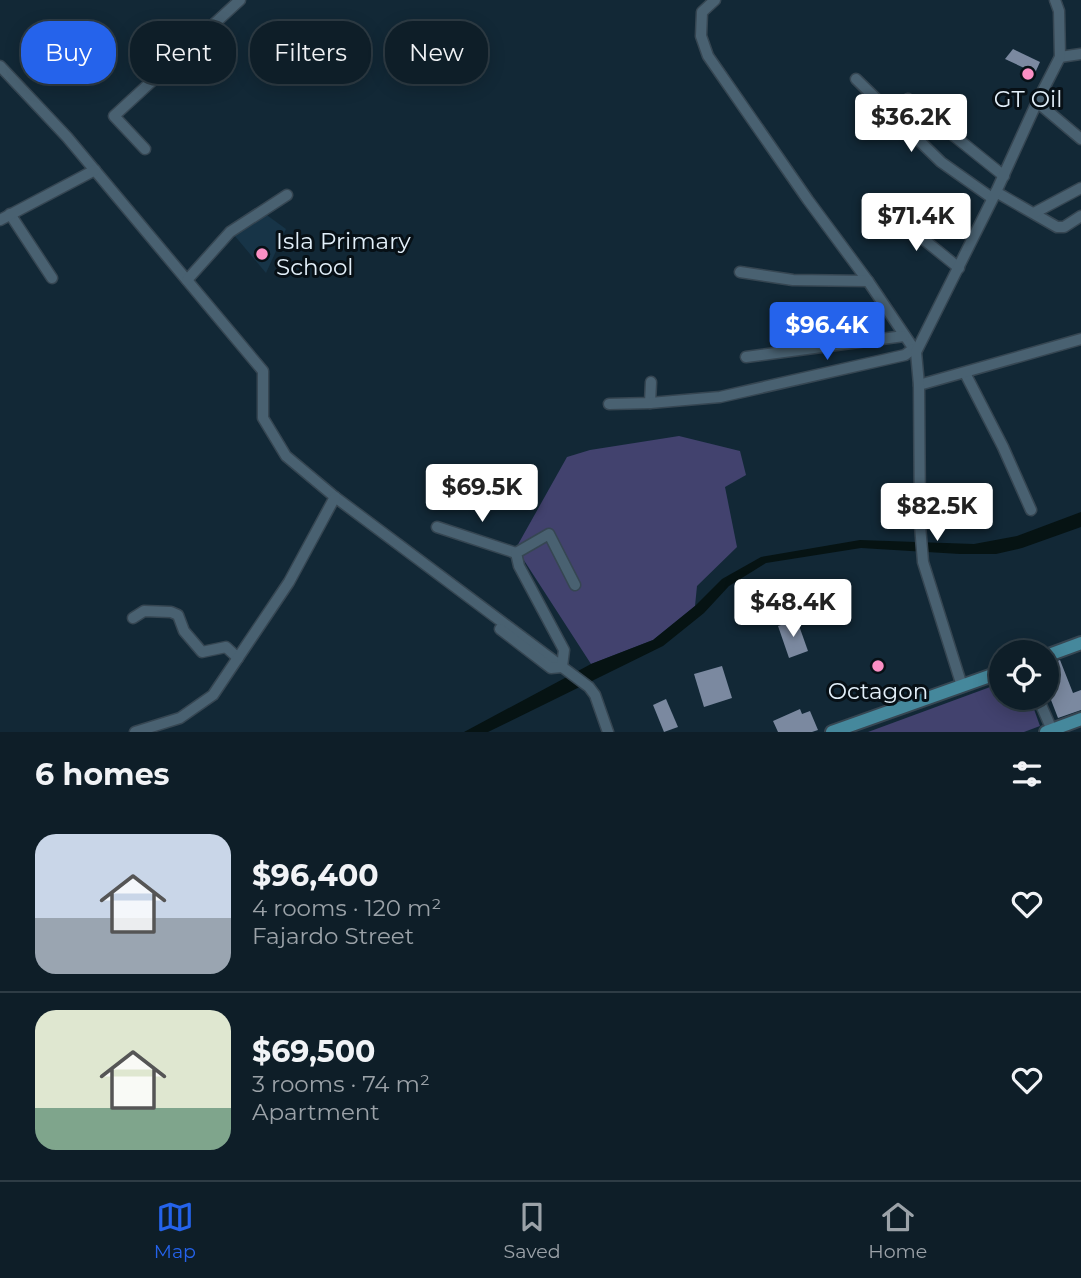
<!DOCTYPE html>
<meta charset="utf-8">
<style>
body{margin:0;font-family:Montserrat,sans-serif;background:#172730;color:#f1f3f6;height:100vh;display:flex;flex-direction:column;font-size:26px;white-space:nowrap}
*{box-sizing:border-box;margin:0}
p{font-size:23px;color:#9ba2a8}
.icon{flex:none;width:38px;height:38px;fill:none;stroke:currentColor;stroke-width:2;stroke-linecap:round;stroke-linejoin:round}
.map{position:relative;height:732px;overflow:hidden}
.sheet{display:flex;flex-direction:column;background:#0e1e28;flex:1}
.sheet>*{flex:none}
.hud{position:absolute;left:21px;top:21px;width:700px;height:63px;display:flex;gap:14px}
.tools{position:absolute;left:989px;top:640px;display:grid;gap:14px}
.tools a{display:grid;place-items:center;width:70px;height:70px;border-radius:50%;background:#0e1e28;box-shadow:0 4px 18px #0003,0 0 0 2px #2e3c45;font-size:35px}
.price{position:absolute;translate:-50% -60px;padding:0 16px;border-radius:7px;background:#fff;color:#222;font-size:23px;line-height:46px;filter:drop-shadow(0 2px 4px #0008)}
.price::after{content:'';position:absolute;left:50%;top:42px;width:21px;height:16px;margin-left:-10px;background:inherit;clip-path:polygon(0 0,100% 0,50% 100%)}
.price.on{background:#2563eb;color:#fff}
ul{padding:0;list-style:none}
li{display:flex;align-items:center;gap:21px;height:175px;padding:0 35px}
li+li{border-top:2px solid #2e3c45}
li span{display:grid;place-items:center;flex:none;width:196px;height:140px;border-radius:21px;color:#555}
li>.icon{margin-inline-start:auto}
span .icon{width:84px;height:84px;fill:#fffc;stroke-width:1}
li b{font-size:30px}
h2{display:flex;justify-content:space-between;align-items:center;height:84px;padding:0 35px;font-size:30px}
.tag{padding:0 24px;border-radius:28px;background:#0e1e28;box-shadow:0 4px 18px #0003,0 0 0 2px #2e3c45;font-size:24px;line-height:63px}
.tag.on{background:#2563eb;color:#fff}
.tabs{display:flex;justify-content:space-around;align-items:center;height:98px;border-top:2px solid #2e3c45;background:#0e1e28;font-size:19px;color:#9ba2a8}
.tabs a{display:grid;justify-items:center;gap:4px}
.tabs .on{color:#2563eb}
.map>svg:first-child{display:block}
</style>
<div class="map">
<svg width="1081" height="732" viewBox="0 0 1081 732">
<rect width="100%" height="100%" fill="#122836"/>
<path fill="#173447" d="M 264,213 L 286,229 L 266,273 L 234,235 Z"/>
<g fill="#42426e">
<path d="M 679,436 L 740,451 L 746,475 L 725,487 L 737,547 L 697,586 L 695,606 L 653,640 L 591,664 L 516,548 L 567,457 L 590,450 Z"/>
<path d="M 1001,683 L 1001,698 L 1030,698 L 1040,726 L 1024,732 L 868,732 Z"/>
</g>
<path fill="#061313" d="M 1081,512 L 1081,527 L 1022,548 L 996,554 L 960,554 L 861,548 L 766,563 L 729,586 L 704,613 L 663,646 L 488,732 L 464,732 L 591,664 L 653,640 L 695,606 L 722,579 L 761,557 L 860,540 L 974,544 L 1017,536 Z"/>
<g fill="#7b89a0">
<path d="M 1013,49 L 1040,62 L 1035,73 L 1005,59 Z"/>
<path d="M 797,620 L 808,651 L 789,658 L 778,626 Z"/>
<path d="M 1060,660 L 1073,693 L 1081,690 L 1081,710 L 1058,718 L 1046,687 L 1046,665 Z"/>
<path d="M 722,666 L 732,698 L 704,707 L 694,674 Z"/>
<path d="M 666,699 L 678,727 L 664,732 L 653,705 Z"/>
<path d="M 800,709 L 802,714 L 810,711 L 818,730 L 812,732 L 778,732 L 773,721 Z"/>
</g>
<g fill="none" stroke-linecap="round" stroke-linejoin="round">
<defs>
<g id="minor">
<path d="M 715,0 L 702,12 L 701,36 L 708,56 L 808,200 L 868,281 L 916,352"/>
<path d="M 1060,57 L 1081,54"/>
<path d="M 0,66 L 67,137 L 263,371 L 263,418 L 286,456 L 335,497 L 589,687 L 595,695 L 608,732"/>
<path d="M 856,79 L 941,162 L 992,198"/>
<path d="M 908,99 L 1004,176"/>
<path d="M 1037,102 L 1081,139"/>
<path d="M 145,149 L 114,116 L 240,0"/>
<path d="M 996,192 L 1057,227 L 1064,227 L 1081,216"/>
<path d="M 891,213 L 959,268"/>
<path d="M 1034,213 L 1081,188"/>
<path d="M 10,214 L 52,278"/>
<path d="M 0,220 L 95,170"/>
<path d="M 740,272 L 793,280 L 868,281"/>
<path d="M 187,280 L 230,232 L 287,195"/>
<path d="M 746,357 L 904,336"/>
<path d="M 965,373 L 1003,447 L 1031,510"/>
<path d="M 919,385 L 1081,339"/>
<path d="M 650,403 L 651,382"/>
<path d="M 609,404 L 650,403 L 720,397 L 905,355 L 913,349"/>
<path d="M 437,527 L 516,553"/>
<path d="M 133,618 L 144,611 L 171,612 L 178,615 L 184,631 L 202,652 L 226,647 L 238,658"/>
<path d="M 500,629 L 551,668 L 562,667 L 564,650 L 519,566 L 516,553 L 549,534 L 575,585"/>
<path d="M 962,686 L 923,562 L 920,525 L 919,385 L 916,352 L 996,192 L 1037,102 L 1060,57 L 1059,11 L 1055,0"/>
<path d="M 1038,698 L 1052,730 L 1056,732"/>
<path d="M 135,732 L 180,718 L 213,695 L 289,582 L 335,497"/>
</g>
<g id="major">
<path d="M 1046,656 L 1081,643"/>
<path d="M 832,732 L 1001,672"/>
<path d="M 1046,732 L 1081,719"/>
</g>
</defs>
<use href="#minor" stroke="#364652" stroke-width="13"/>
<use href="#major" stroke="#364652" stroke-width="16"/>
<use href="#minor" stroke="#496171" stroke-width="10"/>
<use href="#major" stroke="#45889c" stroke-width="12"/>
</g>
<g fill="#fb8fc4" stroke="#071016" stroke-width="2.5">
<circle cx="1028" cy="74" r="7"/>
<circle cx="262" cy="254" r="7"/>
<circle cx="878" cy="666" r="7"/>
</g>
<g text-anchor="middle" dominant-baseline="central" stroke-width="6" stroke-linejoin="round" paint-order="stroke">
<g font-size="23" fill="#e3f0fa" stroke="#071016">
<text x="1028" y="99">GT Oil</text>
<text x="276" y="241" text-anchor="start">Isla Primary<tspan x="276" dy="26">School</tspan></text>
<text x="878" y="691">Octagon</text>
</g>
</g>
</svg>
<div class="tools">
<a><svg class="icon" aria-label="locate" viewBox="0 0 24 24"><circle cx="12" cy="12" r="6"/><path d="M12 2v4M12 18v4M2 12h4M18 12h4"/></svg></a>
</div>
<b class="price" style="left:911px;top:154px">$36.2K</b>
<b class="price" style="left:916px;top:253px">$71.4K</b>
<b class="price on" style="left:827px;top:362px">$96.4K</b>
<b class="price" style="left:482px;top:524px">$69.5K</b>
<b class="price" style="left:937px;top:543px">$82.5K</b>
<b class="price" style="left:793px;top:639px">$48.4K</b>
<div class="hud">
<a class="tag on">Buy</a>
<a class="tag">Rent</a>
<a class="tag">Filters</a>
<a class="tag">New</a>
</div>
</div>
<section class="sheet">
<h2>6 homes<svg class="icon" aria-label="filters" viewBox="0 0 24 24"><path d="M4 7h16M4 17h16"/><circle cx="9" cy="7" r="2"/><circle cx="15" cy="17" r="2"/></svg></h2>
<ul>
<li><span style="background:linear-gradient(#c9d6e8 60%,#9aa5b1 0)"><svg class="icon" aria-label="home" viewBox="0 0 24 24"><path d="M3 11l9-7 9 7M6 9v11h12V9"/></svg></span><div><b>$96,400</b><p>4 rooms · 120 m²</p><p>Fajardo Street</p></div><svg class="icon" aria-label="heart" viewBox="0 0 24 24"><path d="M12 20l-8-8c-3-5 5-10 8-4 3-6 11-1 8 4z"/></svg></li>
<li><span style="background:linear-gradient(#dfe7d0 70%,#7fa58c 0)"><svg class="icon" aria-label="home" viewBox="0 0 24 24"><path d="M3 11l9-7 9 7M6 9v11h12V9"/></svg></span><div><b>$69,500</b><p>3 rooms · 74 m²</p><p>Apartment</p></div><svg class="icon" aria-label="heart" viewBox="0 0 24 24"><path d="M12 20l-8-8c-3-5 5-10 8-4 3-6 11-1 8 4z"/></svg></li>
</ul>
</section>
<nav class="tabs">
<a class="on"><svg class="icon" aria-label="map" viewBox="0 0 24 24"><path d="M3 6l6-2 6 2 6-2v14l-6 2-6-2-6 2zM9 4v14M15 6v14"/></svg>Map</a>
<a><svg class="icon" aria-label="saved" viewBox="0 0 24 24"><path d="M7 4h10v16l-5-4-5 4z"/></svg>Saved</a>
<a><svg class="icon" aria-label="home" viewBox="0 0 24 24"><path d="M3 11l9-7 9 7M6 9v11h12V9"/></svg>Home</a>
</nav>
